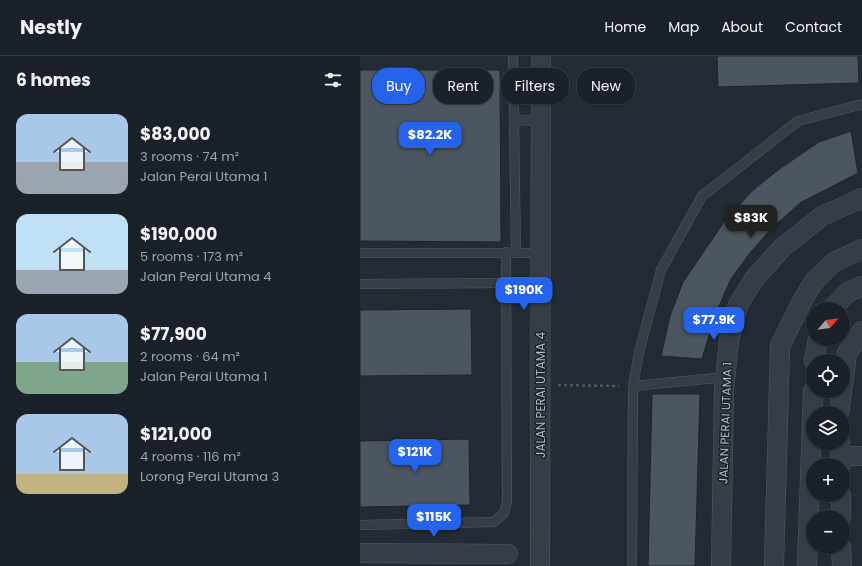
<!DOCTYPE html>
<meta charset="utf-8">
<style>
body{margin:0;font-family:Poppins,sans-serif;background:#272e34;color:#f1f3f6;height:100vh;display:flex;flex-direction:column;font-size:15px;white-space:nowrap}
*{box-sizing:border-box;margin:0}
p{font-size:13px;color:#9fa3a8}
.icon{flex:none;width:22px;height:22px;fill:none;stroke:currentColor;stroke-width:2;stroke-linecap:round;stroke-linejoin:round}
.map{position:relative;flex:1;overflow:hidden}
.side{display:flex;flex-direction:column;background:#1a2128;width:360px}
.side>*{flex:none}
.guide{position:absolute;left:12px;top:12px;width:380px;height:36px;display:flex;gap:8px}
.needle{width:26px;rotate:62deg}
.buttons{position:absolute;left:446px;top:246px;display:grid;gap:8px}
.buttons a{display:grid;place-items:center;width:44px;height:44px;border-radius:50%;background:#1a2128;box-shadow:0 1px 3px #0004,0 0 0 1px #383e45;font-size:20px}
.price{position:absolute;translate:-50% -34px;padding:0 9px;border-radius:8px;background:#2563eb;color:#fff;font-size:13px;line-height:26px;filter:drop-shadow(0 1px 2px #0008)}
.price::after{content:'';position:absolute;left:50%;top:24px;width:12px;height:9px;margin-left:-6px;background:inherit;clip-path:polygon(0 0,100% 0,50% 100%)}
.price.on{background:#222;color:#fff}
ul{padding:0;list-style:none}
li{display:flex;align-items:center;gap:12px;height:100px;padding:0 16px}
li span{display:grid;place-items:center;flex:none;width:112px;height:80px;border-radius:12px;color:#555}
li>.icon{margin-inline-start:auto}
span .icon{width:48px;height:48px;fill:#fffc;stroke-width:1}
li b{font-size:17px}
h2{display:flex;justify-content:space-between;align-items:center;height:48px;padding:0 16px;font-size:17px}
.tag{padding:0 14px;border-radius:16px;background:#1a2128;box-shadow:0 1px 3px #0004,0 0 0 1px #383e45;font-size:14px;line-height:36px}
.tag.on{background:#2563eb;color:#fff}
header{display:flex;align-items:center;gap:24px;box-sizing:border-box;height:56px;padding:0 20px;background:#1a2128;border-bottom:1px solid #383e45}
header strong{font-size:19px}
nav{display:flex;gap:22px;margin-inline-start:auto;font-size:14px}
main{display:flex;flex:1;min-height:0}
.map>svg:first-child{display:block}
</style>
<header>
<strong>Nestly</strong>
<nav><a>Home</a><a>Map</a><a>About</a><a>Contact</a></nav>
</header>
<main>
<section class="side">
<h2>6 homes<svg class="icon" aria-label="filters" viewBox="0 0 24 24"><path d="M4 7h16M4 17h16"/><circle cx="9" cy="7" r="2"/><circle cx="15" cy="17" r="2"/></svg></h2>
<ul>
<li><span style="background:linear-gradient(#a9c7e8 60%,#9aa5b1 0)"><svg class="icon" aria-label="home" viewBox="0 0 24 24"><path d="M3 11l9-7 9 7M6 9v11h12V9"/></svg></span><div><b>$83,000</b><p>3 rooms · 74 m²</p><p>Jalan Perai Utama 1</p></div></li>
<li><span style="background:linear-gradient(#bfe0f5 70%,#9aa5b1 0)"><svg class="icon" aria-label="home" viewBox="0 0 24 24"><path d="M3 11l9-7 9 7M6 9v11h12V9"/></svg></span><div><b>$190,000</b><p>5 rooms · 173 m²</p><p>Jalan Perai Utama 4</p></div></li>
<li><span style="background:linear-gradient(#a9c7e8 60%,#7fa58c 0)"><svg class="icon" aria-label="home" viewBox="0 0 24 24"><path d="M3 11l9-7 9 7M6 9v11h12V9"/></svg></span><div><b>$77,900</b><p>2 rooms · 64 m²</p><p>Jalan Perai Utama 1</p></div></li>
<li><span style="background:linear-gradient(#a9c7e8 75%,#c2b280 0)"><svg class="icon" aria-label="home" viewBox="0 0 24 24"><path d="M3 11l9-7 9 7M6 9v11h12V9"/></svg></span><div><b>$121,000</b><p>4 rooms · 116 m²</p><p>Lorong Perai Utama 3</p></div></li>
</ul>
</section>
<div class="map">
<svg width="502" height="510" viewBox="0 0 502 510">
<rect width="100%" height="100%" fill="#232c35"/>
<g fill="#4b5660" stroke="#1d242c">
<path d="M 357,0 L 498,0 L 499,27 L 358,31 Z"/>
<path d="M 0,14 L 140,14 L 141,186 L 0,185 Z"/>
<path d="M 491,75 L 498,117 L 440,147 L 411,173 L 390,197 L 371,223 L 356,257 L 342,303 L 301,300 L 310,260 L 323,226 L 364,166 L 392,135 L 418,114 L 459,86 Z"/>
<path d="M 111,253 L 112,319 L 0,320 L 0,254 Z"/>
<path d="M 292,338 L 340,338 L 335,510 L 288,510 Z"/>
<path d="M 109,383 L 110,449 L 0,451 L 0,385 Z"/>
</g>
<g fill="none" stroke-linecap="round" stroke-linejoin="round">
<defs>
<g id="service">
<path d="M 153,0 L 154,64"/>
<path d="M 0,197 L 179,197"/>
<path d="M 156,197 L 154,64 L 180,65"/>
<path d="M 0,228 L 147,227"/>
<path d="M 273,330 L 366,321"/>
<path d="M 0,469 L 134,466 L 144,457 L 147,446 L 146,196"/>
<path d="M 272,510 L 273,330 L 279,296 L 301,214 L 342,140 L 438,65 L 502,48"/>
</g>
<g id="minor">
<path d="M 472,253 L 488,236 L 502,230"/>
<path d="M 454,305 L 458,283"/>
<path d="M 483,329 L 487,297 L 502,275"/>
<path d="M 479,357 L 482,335"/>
<path d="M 480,387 L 481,409"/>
<path d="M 480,400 L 502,400"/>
<path d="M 481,439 L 481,461"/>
<path d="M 481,491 L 482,510"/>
<path d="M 0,497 L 148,498"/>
<path d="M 180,510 L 181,0"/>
<path d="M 361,510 L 364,334 L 369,284 L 378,249 L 394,223 L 422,192 L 462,160 L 502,142"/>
<path d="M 414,510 L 420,290 L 441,247 L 454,225 L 474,206 L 502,193"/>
<path d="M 447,510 L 453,335"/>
</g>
</defs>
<use href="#service" stroke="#545b63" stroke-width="10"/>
<use href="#minor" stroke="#545b63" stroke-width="20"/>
<path stroke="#49595a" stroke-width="2.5" stroke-dasharray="3 3" stroke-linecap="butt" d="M 198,329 L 259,330"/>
<use href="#service" stroke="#363d46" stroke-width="9"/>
<use href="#minor" stroke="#363d46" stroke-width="19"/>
</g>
<g text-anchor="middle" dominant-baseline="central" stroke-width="3" stroke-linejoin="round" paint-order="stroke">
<g font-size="12" fill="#b1b8c2" stroke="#1b222a">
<text transform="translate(180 339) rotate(-90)">JALAN PERAI UTAMA 4</text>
<text transform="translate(365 367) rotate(-88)">JALAN PERAI UTAMA 1</text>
</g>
</g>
</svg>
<div class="buttons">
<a><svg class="needle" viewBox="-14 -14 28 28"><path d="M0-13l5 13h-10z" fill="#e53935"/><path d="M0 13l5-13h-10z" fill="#9fa3a8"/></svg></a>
<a><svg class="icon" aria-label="locate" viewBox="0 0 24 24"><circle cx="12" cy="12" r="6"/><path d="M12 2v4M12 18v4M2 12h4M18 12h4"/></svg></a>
<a><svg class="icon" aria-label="layers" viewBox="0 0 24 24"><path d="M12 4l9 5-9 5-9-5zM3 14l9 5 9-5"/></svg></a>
<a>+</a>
<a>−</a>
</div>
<b class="price" style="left:70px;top:100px">$82.2K</b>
<b class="price on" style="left:391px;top:183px">$83K</b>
<b class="price" style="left:164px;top:255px">$190K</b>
<b class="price" style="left:354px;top:285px">$77.9K</b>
<b class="price" style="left:55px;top:417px">$121K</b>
<b class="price" style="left:74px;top:482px">$115K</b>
<div class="guide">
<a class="tag on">Buy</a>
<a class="tag">Rent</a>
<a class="tag">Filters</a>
<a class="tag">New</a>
</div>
</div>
</main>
